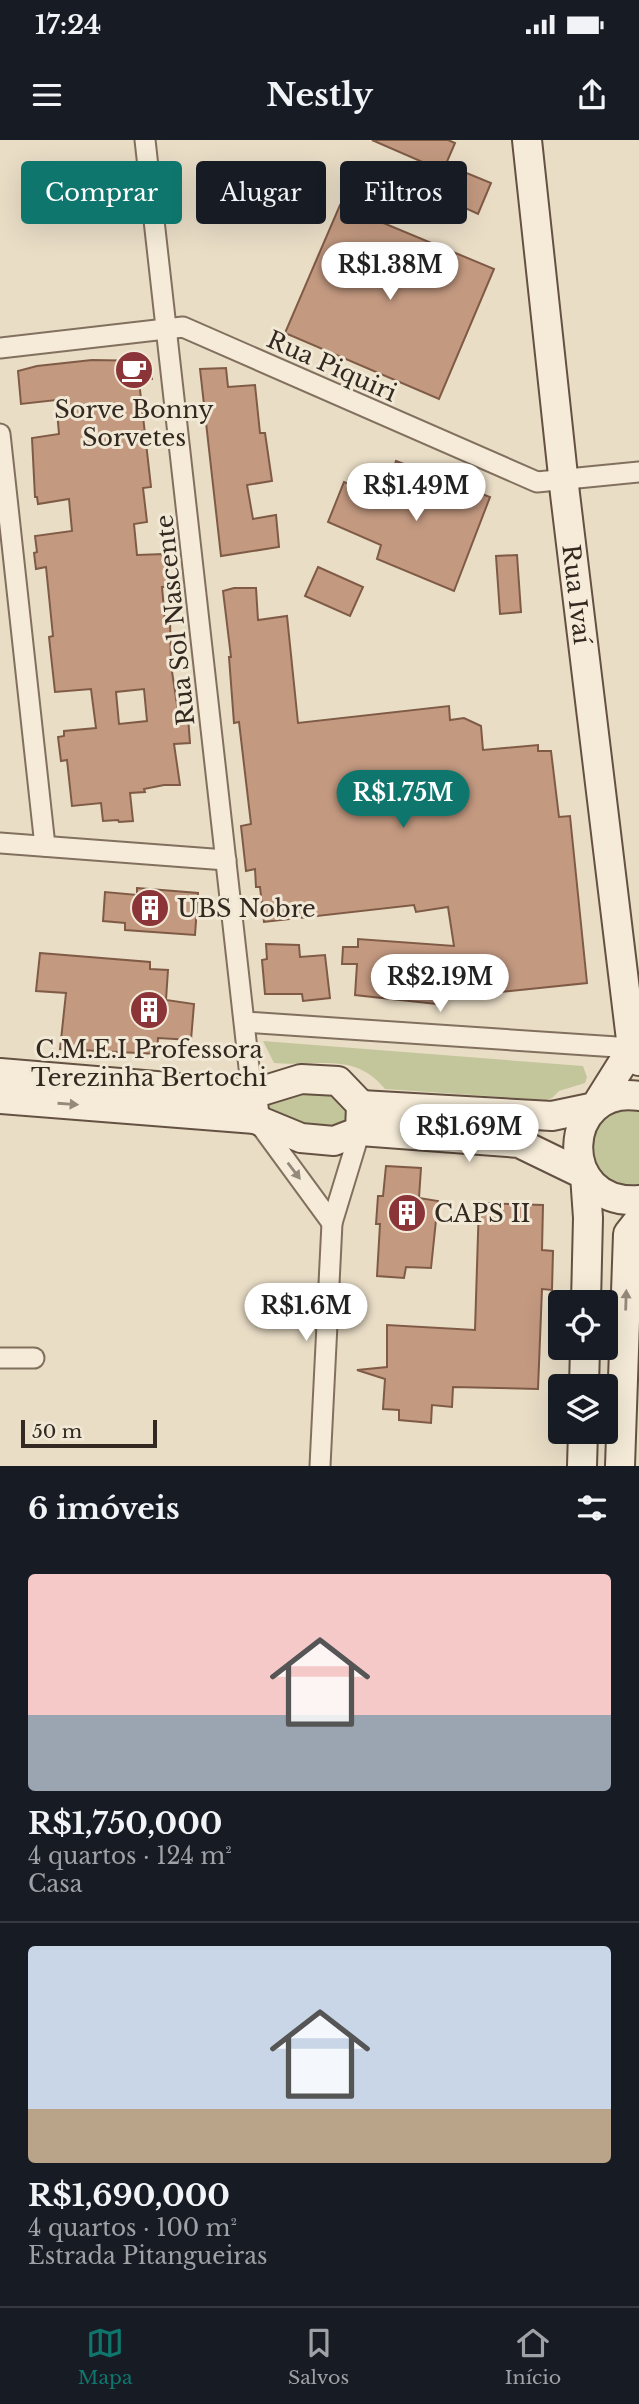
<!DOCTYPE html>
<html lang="pt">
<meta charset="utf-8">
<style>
body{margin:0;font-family:"Libre Baskerville",serif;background:#20242c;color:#f1f3f6;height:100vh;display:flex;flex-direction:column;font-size:26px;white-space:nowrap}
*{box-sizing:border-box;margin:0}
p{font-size:23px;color:#9ea1a6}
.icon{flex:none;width:38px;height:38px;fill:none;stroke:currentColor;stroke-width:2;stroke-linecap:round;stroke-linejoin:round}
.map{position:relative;height:1326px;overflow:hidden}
.sheet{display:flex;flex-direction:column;background:#171b24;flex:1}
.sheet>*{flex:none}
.hud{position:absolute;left:21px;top:21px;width:598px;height:63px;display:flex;gap:14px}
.fabs{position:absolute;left:548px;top:1150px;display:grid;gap:14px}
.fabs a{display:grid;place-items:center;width:70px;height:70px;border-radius:7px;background:#171b24;box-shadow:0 7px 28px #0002;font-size:35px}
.scale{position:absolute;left:21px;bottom:18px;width:136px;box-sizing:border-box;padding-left:7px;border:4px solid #342920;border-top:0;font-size:19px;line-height:24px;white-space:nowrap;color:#342920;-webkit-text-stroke:5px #f1e8d5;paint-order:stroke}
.price{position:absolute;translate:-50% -60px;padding:0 16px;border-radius:24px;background:#fff;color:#222;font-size:23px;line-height:46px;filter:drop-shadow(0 2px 4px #0008)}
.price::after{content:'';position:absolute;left:50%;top:42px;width:21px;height:16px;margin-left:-10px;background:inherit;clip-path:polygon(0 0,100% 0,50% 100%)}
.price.selected{background:#0f766e;color:#fff}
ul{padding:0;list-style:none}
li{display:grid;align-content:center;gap:14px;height:371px;padding:0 28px}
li+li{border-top:2px solid #363941}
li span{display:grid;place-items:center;height:217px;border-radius:7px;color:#555}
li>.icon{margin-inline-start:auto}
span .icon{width:126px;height:126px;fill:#fffc;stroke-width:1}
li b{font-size:30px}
h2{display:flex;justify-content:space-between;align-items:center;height:84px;padding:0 28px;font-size:30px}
.pill{padding:0 24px;border-radius:7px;background:#171b24;box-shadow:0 7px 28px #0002;font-size:24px;line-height:63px}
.pill.selected{background:#0f766e;color:#fff}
.status{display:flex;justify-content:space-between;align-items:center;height:49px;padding:0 35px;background:#171b24;direction:ltr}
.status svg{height:19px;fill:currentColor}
header{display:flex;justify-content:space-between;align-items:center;height:91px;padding:0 28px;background:#171b24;font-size:32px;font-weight:800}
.tabs{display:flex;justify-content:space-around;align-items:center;height:98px;border-top:2px solid #363941;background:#171b24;font-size:19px;color:#9ea1a6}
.tabs a{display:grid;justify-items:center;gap:4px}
.tabs .selected{color:#0f766e}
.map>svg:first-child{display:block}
</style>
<div class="status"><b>17:24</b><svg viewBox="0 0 49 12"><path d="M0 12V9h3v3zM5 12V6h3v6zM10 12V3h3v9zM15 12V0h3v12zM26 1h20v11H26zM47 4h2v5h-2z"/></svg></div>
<header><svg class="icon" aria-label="menu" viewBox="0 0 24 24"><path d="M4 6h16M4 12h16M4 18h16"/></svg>Nestly<svg class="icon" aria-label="share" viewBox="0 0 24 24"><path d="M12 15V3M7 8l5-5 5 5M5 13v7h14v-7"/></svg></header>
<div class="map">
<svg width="639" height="1326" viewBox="0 0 639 1326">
<rect width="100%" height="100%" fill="#e9ddc6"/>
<g fill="#c3c69b">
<path d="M 263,901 L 583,926 L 587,937 L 585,943 L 559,951 L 552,958 L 546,960 L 385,949 C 355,911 315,927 274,923 Z"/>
<path d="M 311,947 L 346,957 L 351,983 L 319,993 L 264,972 L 263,960 Z"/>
<path d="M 620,969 L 639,969 L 639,1045 C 631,1046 624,1047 617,1044 C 591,1036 581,1000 600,980 C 604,975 614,972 620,969 Z"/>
</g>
<g fill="#c39980" stroke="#7f5b46" stroke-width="2" fill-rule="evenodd">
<path d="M 372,0 L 448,0 L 455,3 L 443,31 Z"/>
<path d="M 447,25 L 491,43 L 478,74 L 435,54 Z"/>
<path d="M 340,65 L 494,129 L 439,259 L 285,193 Z"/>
<path d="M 92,220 L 149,221 L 152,239 L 139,241 L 151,347 L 143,348 L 147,382 L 134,384 L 137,415 L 164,414 L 167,447 L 162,447 L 165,480 L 170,480 L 171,525 L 179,578 L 188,577 L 190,603 L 174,604 L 180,645 L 164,645 L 144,649 L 145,652 L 130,653 L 133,681 L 119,682 L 118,680 L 103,681 L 101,663 L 72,666 L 67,620 L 61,621 L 58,597 L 64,596 L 64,591 L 96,588 L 91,549 L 55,552 L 49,497 L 53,496 L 46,427 L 36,429 L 34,413 L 37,412 L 35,396 L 72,391 L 69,359 L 38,364 L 37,357 L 35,357 L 32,298 L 59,294 L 56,260 L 21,264 L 18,231 L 37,226 ZM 144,549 L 147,581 L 119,584 L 116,552 Z"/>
<path d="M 226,228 L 228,247 L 255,245 L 260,293 L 265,293 L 272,341 L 247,345 L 253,379 L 276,375 L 279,407 L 221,416 L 200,229 Z"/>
<path d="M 396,321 L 490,357 L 454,451 L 377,419 L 381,405 L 328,382 L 344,342 L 383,357 Z"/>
<path d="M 517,415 L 521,472 L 500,474 L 496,416 Z"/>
<path d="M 318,427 L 363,447 L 350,476 L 305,456 Z"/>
<path d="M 234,448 L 256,448 L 258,480 L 287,476 L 298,583 L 449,566 L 450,580 L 464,578 L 481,586 L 483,610 L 538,605 L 538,611 L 551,611 L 559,677 L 570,676 L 587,843 L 482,854 L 481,841 L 436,846 L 436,864 L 355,855 L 357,824 L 342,824 L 343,807 L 358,807 L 358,799 L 454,806 L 448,767 L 416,772 L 414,765 L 264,782 L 260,747 L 256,747 L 255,729 L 246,731 L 241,686 L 251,684 L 239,582 L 234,583 L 229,517 L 231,517 L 223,451 Z"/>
<path d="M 137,748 L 198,753 L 195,795 L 125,790 L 125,783 L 103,781 L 105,752 L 137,755 Z"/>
<path d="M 266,804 L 299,805 L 300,817 L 325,815 L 330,858 L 303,861 L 302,854 L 265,854 L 262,820 L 267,819 Z"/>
<path d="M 40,813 L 150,822 L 150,829 L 168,830 L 166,860 L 194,864 L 191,900 L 158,898 L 157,914 L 60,909 L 66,853 L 36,851 Z"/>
<path d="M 386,1026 L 421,1028 L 419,1058 L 438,1061 L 431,1128 L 406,1127 L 404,1138 L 377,1136 L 380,1084 L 376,1084 L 378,1056 L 383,1056 Z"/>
<path d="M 479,1063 L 543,1065 L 542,1110 L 553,1111 L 552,1150 L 542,1149 L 538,1249 L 453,1247 L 452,1267 L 432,1265 L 431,1283 L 399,1280 L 399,1270 L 383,1269 L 385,1239 L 357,1230 L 387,1227 L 387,1185 L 475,1190 Z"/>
</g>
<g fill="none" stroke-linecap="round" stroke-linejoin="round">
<defs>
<g id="street">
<path d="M 145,0 L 252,954"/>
<path d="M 0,208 L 183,187 L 537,342 L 639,332"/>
<path d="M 0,294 L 45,706"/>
<path d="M 0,703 L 226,720"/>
<path d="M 245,882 L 632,908"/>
<path d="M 258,982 L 332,1083"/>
<path d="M 0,1218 L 34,1218"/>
<path d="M 320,1326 L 332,1083 L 360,991"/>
</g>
<g id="secondary">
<path id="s1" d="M 527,0 L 565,354 L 632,908 L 639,921"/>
<path d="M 0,933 L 252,954"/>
<path d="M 301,939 L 338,941 L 361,965 L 360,991 L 334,1001 L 301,998 L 255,979 L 252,954 Z"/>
<path d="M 639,956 C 561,944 555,1066 639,1060"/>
<path d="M 0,959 L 255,979"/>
<path d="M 361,965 L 552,976 L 595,967 L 632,908"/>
<path d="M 360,991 L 519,1003 L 585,1035 L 588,1078 L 586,1162"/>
<path d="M 584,1246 L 585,1208"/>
<path d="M 582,1326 L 583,1292"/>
<path d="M 620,1326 L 628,1094 L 639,1080"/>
</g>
</defs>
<use href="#street" stroke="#82705e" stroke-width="23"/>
<use href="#secondary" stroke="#645141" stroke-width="32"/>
<use href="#street" stroke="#f5ebd8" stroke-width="19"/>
<use href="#secondary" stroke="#f5ebd8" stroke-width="28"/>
</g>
<defs><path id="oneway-solid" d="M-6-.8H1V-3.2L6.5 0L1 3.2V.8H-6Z" transform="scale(1.75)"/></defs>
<g fill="#948a7c">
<use href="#oneway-solid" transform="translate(68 964) rotate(4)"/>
<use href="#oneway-solid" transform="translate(294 1031) rotate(53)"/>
<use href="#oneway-solid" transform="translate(626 1160) rotate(-88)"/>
</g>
<defs>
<symbol id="cafe-disc" viewBox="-11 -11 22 22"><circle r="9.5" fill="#8b3539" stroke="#f1e8d5"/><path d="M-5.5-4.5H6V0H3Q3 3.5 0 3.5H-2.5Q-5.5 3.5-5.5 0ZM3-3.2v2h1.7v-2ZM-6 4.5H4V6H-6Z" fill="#fff"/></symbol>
<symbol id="building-disc" viewBox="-11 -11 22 22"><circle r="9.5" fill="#8b3539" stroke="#f1e8d5"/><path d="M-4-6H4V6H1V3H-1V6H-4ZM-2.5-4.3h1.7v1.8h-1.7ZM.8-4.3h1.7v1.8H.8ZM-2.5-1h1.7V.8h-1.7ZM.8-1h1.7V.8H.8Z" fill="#fff"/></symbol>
</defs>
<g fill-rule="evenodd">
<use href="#cafe-disc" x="112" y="208" width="44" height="44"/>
<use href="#building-disc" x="128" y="746" width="44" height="44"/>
<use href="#building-disc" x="127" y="848" width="44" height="44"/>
<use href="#building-disc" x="385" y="1051" width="44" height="44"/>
</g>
<g text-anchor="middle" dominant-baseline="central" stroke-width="6" stroke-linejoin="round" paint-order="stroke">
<g font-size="24" fill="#342920" stroke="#f1e8d5">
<text transform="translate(332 226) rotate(24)">Rua Piquiri</text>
<text stroke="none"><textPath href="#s1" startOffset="457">Rua Ivaí</textPath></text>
<text transform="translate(175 480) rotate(-96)">Rua Sol Nascente</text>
</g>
<g font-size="24" fill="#342920" stroke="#f1e8d5">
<text x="134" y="269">Sorve Bonny<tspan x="134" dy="28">Sorvetes</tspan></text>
<text x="177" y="768" text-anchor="start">UBS Nobre</text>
<text x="149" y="909">C.M.E.I Professora<tspan x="149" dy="28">Terezinha Bertochi</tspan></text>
<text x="434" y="1073" text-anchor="start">CAPS II</text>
</g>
</g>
</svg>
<div class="fabs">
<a><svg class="icon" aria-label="locate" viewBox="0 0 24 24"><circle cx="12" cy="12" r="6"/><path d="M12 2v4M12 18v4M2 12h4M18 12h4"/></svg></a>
<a><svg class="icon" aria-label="layers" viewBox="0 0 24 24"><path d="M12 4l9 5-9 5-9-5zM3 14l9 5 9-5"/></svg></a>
</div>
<div class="scale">50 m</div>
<b class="price" style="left:390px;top:162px">R$1.38M</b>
<b class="price" style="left:416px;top:383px">R$1.49M</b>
<b class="price selected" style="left:403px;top:690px">R$1.75M</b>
<b class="price" style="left:440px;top:874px">R$2.19M</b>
<b class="price" style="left:469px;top:1024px">R$1.69M</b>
<b class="price" style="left:306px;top:1203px">R$1.6M</b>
<div class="hud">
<a class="pill selected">Comprar</a>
<a class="pill">Alugar</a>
<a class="pill">Filtros</a>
</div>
</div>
<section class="sheet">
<h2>6 imóveis<svg class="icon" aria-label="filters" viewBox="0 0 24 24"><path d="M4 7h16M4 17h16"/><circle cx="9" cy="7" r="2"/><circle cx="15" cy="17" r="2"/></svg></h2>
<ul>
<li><span style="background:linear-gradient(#f6c9c9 65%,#9aa5b1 0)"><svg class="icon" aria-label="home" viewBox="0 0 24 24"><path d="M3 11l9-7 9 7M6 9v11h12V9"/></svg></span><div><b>R$1,750,000</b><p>4 quartos · 124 m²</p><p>Casa</p></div></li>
<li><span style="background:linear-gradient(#c9d6e8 75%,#b9a48a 0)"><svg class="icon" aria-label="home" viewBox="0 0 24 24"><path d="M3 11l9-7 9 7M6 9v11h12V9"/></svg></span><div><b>R$1,690,000</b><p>4 quartos · 100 m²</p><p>Estrada Pitangueiras</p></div></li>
</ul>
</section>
<nav class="tabs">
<a class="selected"><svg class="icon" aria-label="map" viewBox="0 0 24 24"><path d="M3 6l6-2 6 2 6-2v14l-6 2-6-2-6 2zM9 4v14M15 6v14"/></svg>Mapa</a>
<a><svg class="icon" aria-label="saved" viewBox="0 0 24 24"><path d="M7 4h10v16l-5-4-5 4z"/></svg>Salvos</a>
<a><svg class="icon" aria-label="home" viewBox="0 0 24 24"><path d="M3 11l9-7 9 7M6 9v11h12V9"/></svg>Início</a>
</nav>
